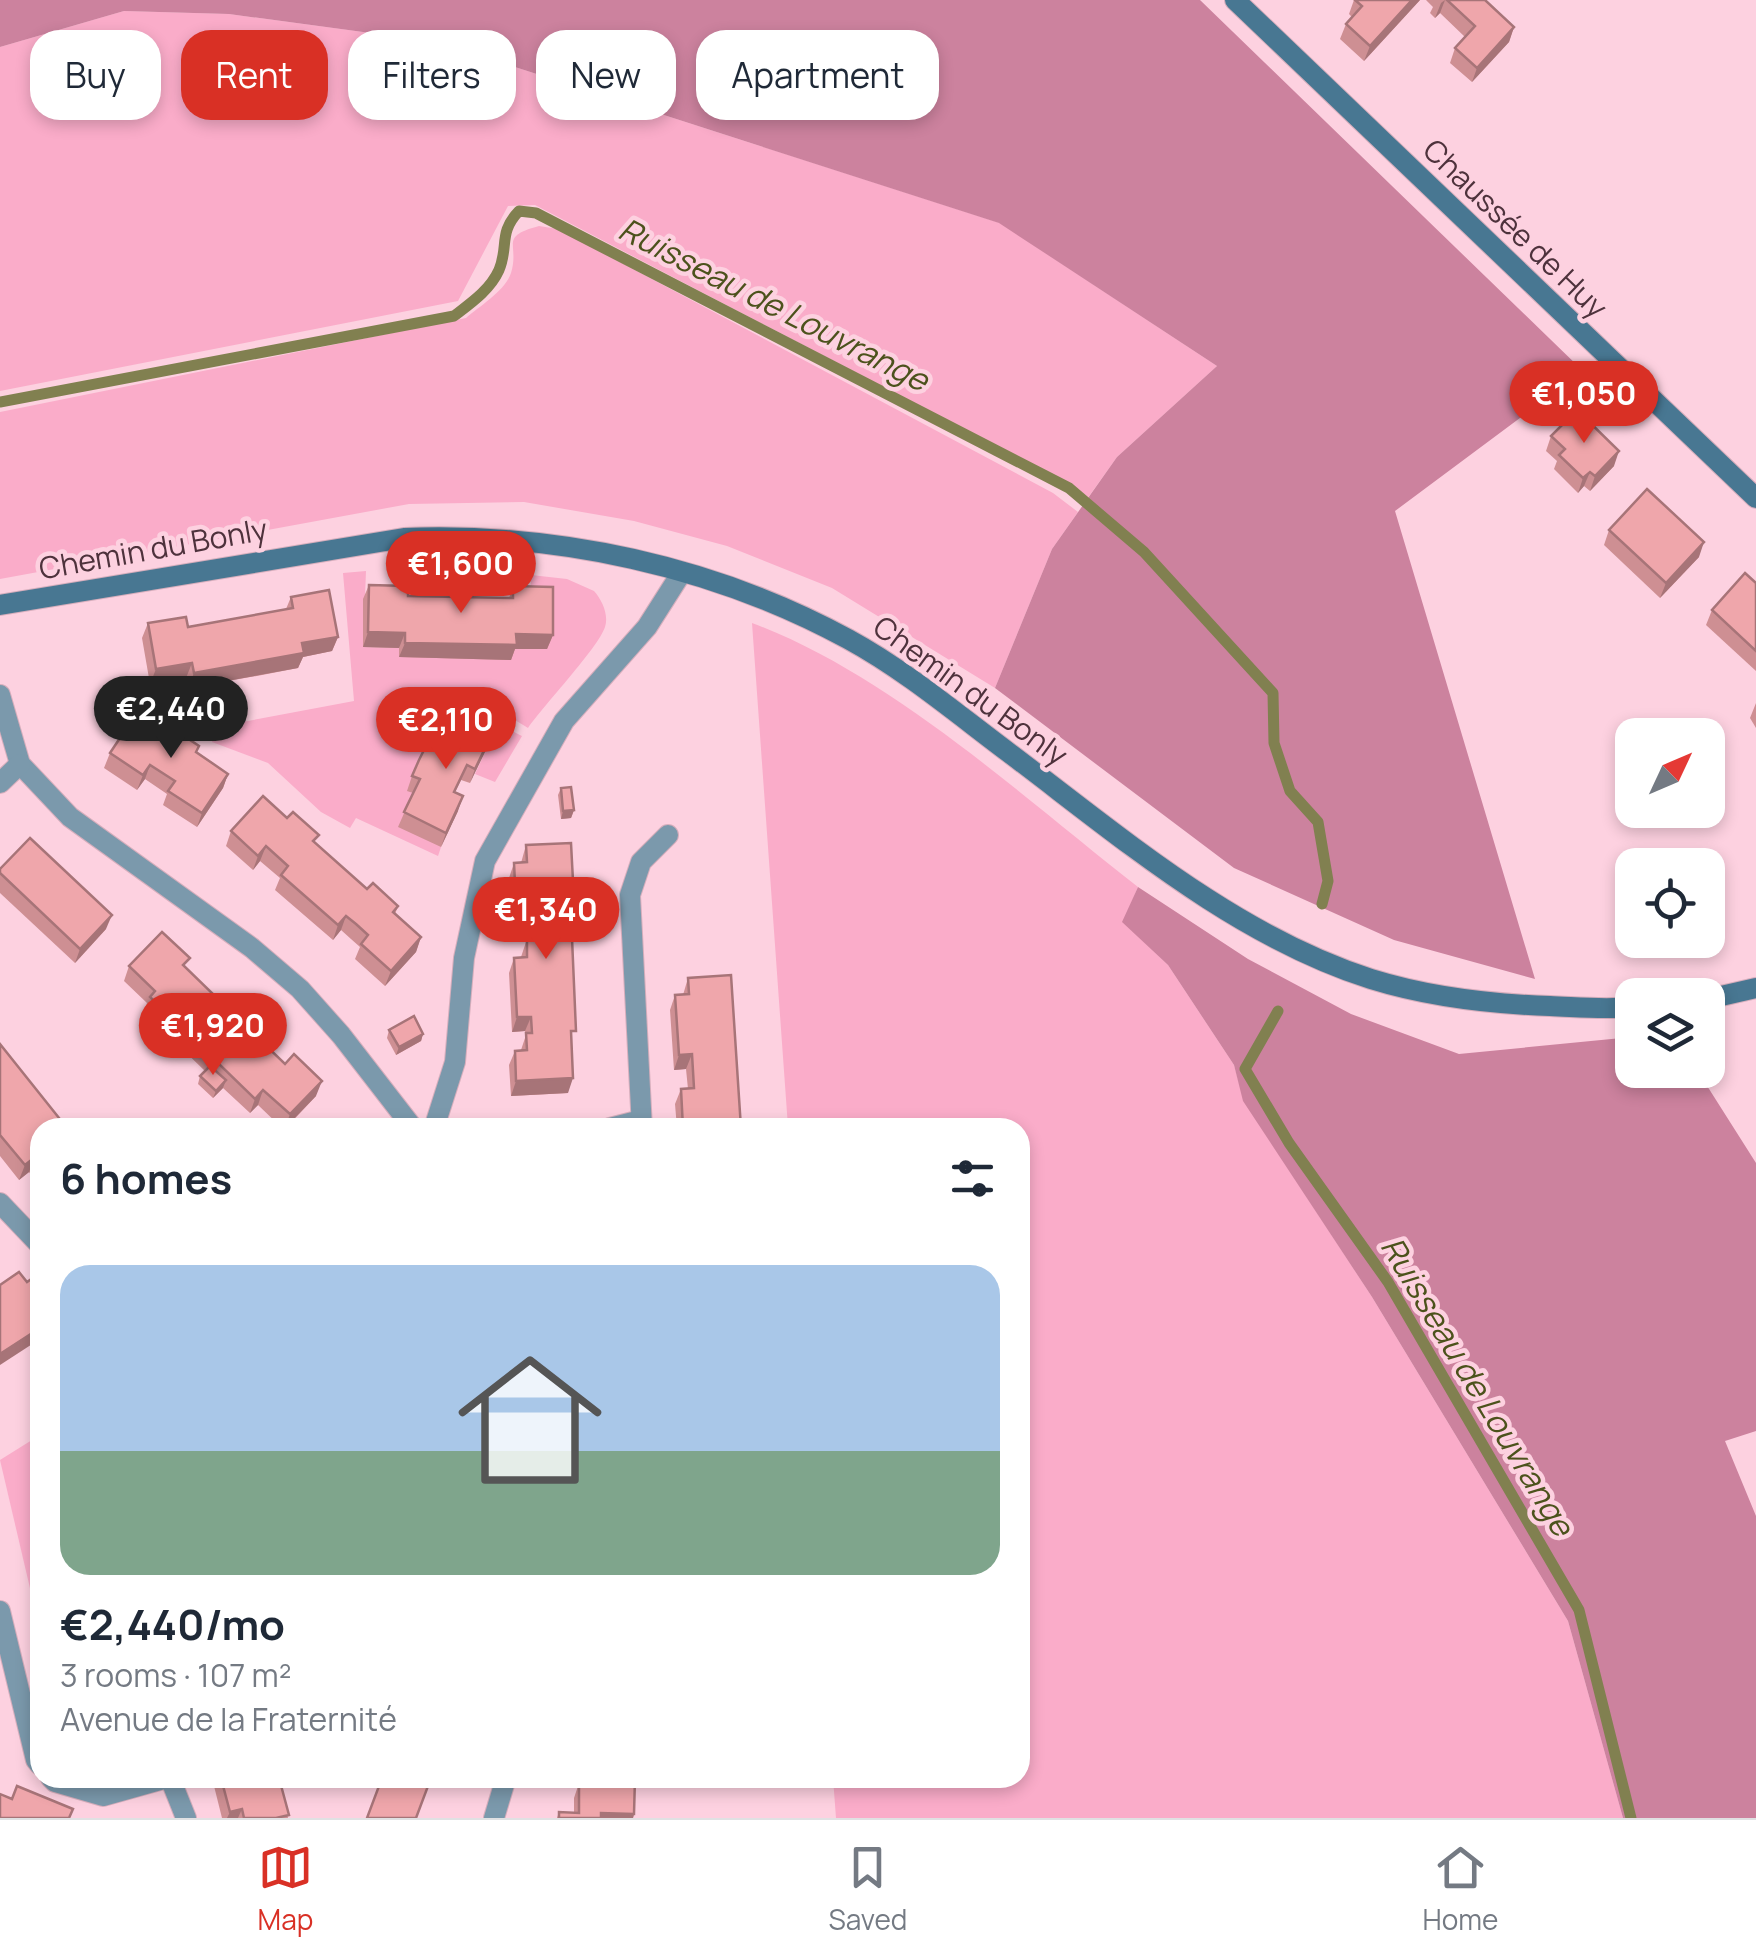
<!DOCTYPE html>
<meta charset="utf-8">
<style>
body{margin:0;font-family:Manrope,sans-serif;background:#f6f6f7;color:#1f2937;height:100vh;display:flex;flex-direction:column;font-size:38px;white-space:nowrap}
*{box-sizing:border-box;margin:0}
p{font-size:32px;color:#747a83}
.icon{flex:none;width:55px;height:55px;fill:none;stroke:currentColor;stroke-width:2;stroke-linecap:round;stroke-linejoin:round}
.map{position:relative;flex:1;overflow:hidden}
.drawer{position:absolute;left:30px;top:1118px;width:1000px;height:670px;display:flex;flex-direction:column;background:#fff;border-radius:30px;box-shadow:0 5px 15px #0003}
.drawer>*{flex:none}
.top-card{position:absolute;left:30px;top:30px;width:1000px;height:90px;display:flex;gap:20px}
.needle{width:65px;rotate:46deg}
.buttons{position:absolute;left:1615px;top:718px;display:grid;gap:20px}
.buttons a{display:grid;place-items:center;width:110px;height:110px;border-radius:20px;background:#fff;box-shadow:0 5px 15px #0003;font-size:50px}
.price{position:absolute;translate:-50% -85px;padding:0 22px;border-radius:35px;background:#d93025;color:#fff;font-size:32px;line-height:65px;filter:drop-shadow(0 2px 5px #0008)}
.price::after{content:'';position:absolute;left:50%;top:60px;width:30px;height:22px;margin-left:-15px;background:inherit;clip-path:polygon(0 0,100% 0,50% 100%)}
.price.selected{background:#222;color:#fff}
ul{padding:0;list-style:none}
li{display:grid;align-content:center;gap:20px;height:530px;padding:0 30px}
li span{display:grid;place-items:center;height:310px;border-radius:30px;color:#555}
li>.icon{margin-inline-start:auto}
span .icon{width:180px;height:180px;fill:#fffc;stroke-width:1}
li b{font-size:42px}
h2{display:flex;justify-content:space-between;align-items:center;height:120px;padding:0 30px;font-size:42px}
.pill{padding:0 35px;border-radius:30px;background:#fff;box-shadow:0 5px 15px #0003;font-size:35px;line-height:90px}
.pill.selected{background:#d93025;color:#fff}
.dock{display:flex;justify-content:space-around;align-items:center;height:140px;border-top:2px solid #e0e1e3;background:#fff;font-size:28px;color:#747a83}
.dock a{display:grid;justify-items:center;gap:5px}
.dock .selected{color:#d93025}
.map>svg:first-child{display:block}
</style>
<div class="map">
<svg width="1756" height="1818" viewBox="0 0 1756 1818">
<rect width="100%" height="100%" fill="#fdd1e0"/>
<g fill="#faacc9">
<path d="M 124,11 L 229,14 L 437,42 L 1000,223 L 1217,366 L 1117,457 L 1087,499 L 1069,484 L 535,205 L 508,206 L 458,301 L 0,391 L 0,47 Z"/>
<path d="M 539,226 L 558,229 L 1053,493 L 1078,512 L 1052,549 L 995,688 L 832,588 L 727,546 L 634,521 L 524,502 L 409,504 L 0,579 L 0,412 L 466,318 C 480,306 505,291 511,273 C 520,244 498,237 539,226 Z"/>
<path d="M 366,571 L 363,647 L 399,648 L 399,657 L 530,602 L 531,575 L 567,579 L 594,591 C 602,600 609,615 605,627 C 598,648 544,705 528,728 C 481,698 453,701 399,700 L 404,716 L 476,713 L 522,736 L 495,782 L 475,774 L 487,748 L 415,794 L 441,847 L 438,856 L 356,818 L 350,828 L 321,812 L 268,763 L 212,742 L 217,728 L 232,724 L 354,701 L 343,573 Z"/>
<path d="M 752,623 C 889,674 1023,797 1138,887 L 1123,922 L 1168,965 L 1234,1065 L 1244,1101 L 1372,1297 L 1568,1621 L 1623,1818 L 836,1818 L 833,1778 L 1020,1778 L 1020,1128 L 788,1127 Z"/>
<path d="M 40,1435 L 40,1599 L 33,1601 L 0,1460 Z"/>
</g>
<g fill="#cc829e">
<path d="M 0,0 L 1200,0 L 1583,371 L 1395,511 L 1535,979 L 1394,940 L 1234,868 L 995,688 L 1052,549 L 1117,457 L 1217,366 L 999,223 L 437,42 L 229,14 L 124,11 L 0,47 Z"/>
<path d="M 1138,887 L 1248,959 L 1351,1014 L 1459,1054 L 1632,1037 L 1632,1070 L 1697,1070 L 1756,1163 L 1756,1431 L 1725,1441 L 1756,1516 L 1756,1818 L 1623,1818 L 1568,1621 L 1372,1297 L 1243,1101 L 1234,1065 L 1168,965 L 1122,922 Z"/>
</g>
<g fill="none" stroke-linecap="round" stroke-linejoin="round">
<g stroke="#818050" stroke-width="11">
<path d="M 0,402 L 454,316 C 471,303 490,290 499,270 C 509,246 498,233 519,211 L 536,213 L 1069,488 L 1144,552 L 1273,693 L 1274,743 L 1290,791 L 1318,822 L 1328,881 L 1322,904"/>
<path d="M 1278,1011 L 1245,1069 L 1289,1143 L 1388,1282 L 1579,1610 L 1631,1818"/>
</g>
<defs>
<g id="street">
<path d="M 0,695 L 20,764 L 70,817 L 252,948 L 300,989 L 341,1035 L 413,1128"/>
<path d="M 0,783 L 20,764"/>
<path d="M 434,1128 L 455,1062 L 464,958 L 485,861 L 564,721 L 647,627 L 682,572"/>
<path d="M 610,1128 L 641,1120"/>
<path d="M 642,1128 L 630,895 L 641,862 L 668,835"/>
<path d="M 0,1203 L 40,1245"/>
<path d="M 0,1611 L 36,1760 L 40,1765"/>
<path d="M 51,1778 L 55,1782 L 103,1796 L 167,1778"/>
<path d="M 170,1778 L 186,1818"/>
<path d="M 494,1818 L 506,1778"/>
</g>
<g id="secondary">
<path d="M 1235,0 L 1756,498"/>
<path d="M 0,605 L 404,538 C 556,532 714,566 848,639 C 905,670 956,713 1008,752 C 1121,837 1234,935 1371,979 C 1429,997 1490,1004 1550,1006 C 1577,1007 1605,1010 1632,1007"/>
<path d="M 1708,999 L 1756,988"/>
</g>
</defs>
<use href="#street" stroke="#d6aebc" stroke-width="22"/>
<use href="#secondary" stroke="#d6aebc" stroke-width="22"/>
<use href="#street" stroke="#7b99ac" stroke-width="20"/>
<use href="#secondary" stroke="#487792" stroke-width="20"/>
</g>
<g fill="#ce8f93">
<path d="M 1354,0 L 1420,0 L 1364,61 L 1340,39 L 1346,24 L 1352,17 L 1349,14 Z"/>
<path d="M 1426,0 L 1485,0 L 1514,27 L 1509,42 L 1472,82 L 1450,63 L 1455,48 L 1465,37 L 1440,13 L 1435,18 L 1430,13 L 1433,7 Z"/>
<path d="M 1551,436 L 1614,466 L 1590,491 L 1584,486 L 1578,493 L 1554,469 L 1557,461 L 1546,451 Z"/>
<path d="M 1609,530 L 1699,557 L 1660,598 L 1604,545 Z"/>
<path d="M 1756,583 L 1756,671 L 1706,625 L 1712,610 Z"/>
<path d="M 369,585 L 408,596 L 509,598 L 513,586 L 553,635 L 547,649 L 515,649 L 511,660 L 399,657 L 399,648 L 363,647 L 363,599 Z"/>
<path d="M 291,597 L 338,637 L 332,651 L 303,657 L 298,668 L 262,675 L 188,688 L 186,678 L 150,684 L 142,638 L 148,623 L 188,627 L 286,609 Z"/>
<path d="M 1756,703 L 1756,728 L 1750,718 Z"/>
<path d="M 492,734 L 470,783 L 461,780 L 455,792 L 458,811 L 441,847 L 398,827 L 413,793 L 407,791 L 412,776 L 434,748 Z"/>
<path d="M 110,753 L 197,753 L 228,774 L 223,788 L 197,827 L 163,805 L 167,794 L 145,779 L 137,790 L 104,768 Z"/>
<path d="M 561,788 L 574,810 L 571,818 L 561,819 L 558,795 Z"/>
<path d="M 231,831 L 316,843 L 367,889 L 398,906 L 395,914 L 421,937 L 416,952 L 385,986 L 355,959 L 360,947 L 351,939 L 341,930 L 333,940 L 275,890 L 280,878 L 260,861 L 253,870 L 226,846 Z"/>
<path d="M 526,845 L 572,947 L 571,1045 L 568,1093 L 511,1096 L 509,1065 L 515,1051 L 521,1050 L 526,1035 L 525,1031 L 512,1032 L 509,973 L 514,958 L 521,957 L 526,942 L 526,937 L 512,938 L 509,878 L 514,863 L 521,863 Z"/>
<path d="M 0,869 L 106,929 L 75,963 L 0,893 Z"/>
<path d="M 129,966 L 186,968 L 316,1096 L 286,1128 L 282,1128 L 258,1105 L 250,1113 L 223,1088 L 213,1098 L 198,1084 L 200,1076 L 205,1071 L 144,1012 L 147,1003 L 124,981 Z"/>
<path d="M 688,978 L 741,1128 L 677,1128 L 675,1104 L 681,1089 L 688,1089 L 686,1069 L 674,1070 L 670,1010 L 675,995 L 683,995 Z"/>
<path d="M 389,1030 L 423,1034 L 421,1041 L 396,1055 L 387,1038 Z"/>
<path d="M 0,1044 L 40,1128 L 40,1185 L 29,1172 L 19,1180 L 0,1156 Z"/>
<path d="M 212,1778 L 279,1778 L 288,1818 L 222,1818 Z"/>
<path d="M 586,1778 L 635,1778 L 634,1814 L 633,1818 L 557,1818 L 559,1812 L 574,1813 L 574,1798 L 579,1783 L 586,1784 Z"/>
</g>
<g fill="#a77478">
<path d="M 1412,0 L 1420,0 L 1364,61 L 1370,46 Z"/>
<path d="M 1445,0 L 1440,13 L 1435,18 L 1441,3 Z"/>
<path d="M 1514,27 L 1509,42 L 1472,82 L 1477,68 Z"/>
<path d="M 1619,451 L 1614,466 L 1590,491 L 1595,476 Z"/>
<path d="M 1590,472 L 1584,486 L 1578,493 L 1583,478 Z"/>
<path d="M 1704,542 L 1699,557 L 1660,598 L 1666,583 Z"/>
<path d="M 368,632 L 405,633 L 399,648 L 363,647 Z"/>
<path d="M 516,634 L 553,635 L 547,649 L 515,649 L 511,660 L 399,657 L 405,643 Z"/>
<path d="M 338,637 L 332,651 L 303,657 L 298,668 L 188,688 L 194,673 L 302,643 Z"/>
<path d="M 192,663 L 186,678 L 150,684 L 156,669 Z"/>
<path d="M 492,734 L 487,748 L 470,783 L 475,769 Z"/>
<path d="M 150,765 L 145,779 L 137,790 L 143,775 Z"/>
<path d="M 228,774 L 223,788 L 197,827 L 202,813 Z"/>
<path d="M 463,796 L 458,811 L 441,847 L 446,833 Z"/>
<path d="M 574,810 L 571,818 L 561,819 L 563,811 Z"/>
<path d="M 266,846 L 260,861 L 253,870 L 258,856 Z"/>
<path d="M 112,915 L 106,929 L 75,963 L 80,949 Z"/>
<path d="M 346,916 L 341,930 L 333,940 L 338,925 Z"/>
<path d="M 531,922 L 526,937 L 512,938 L 517,923 Z"/>
<path d="M 421,937 L 416,952 L 385,986 L 391,971 Z"/>
<path d="M 517,1017 L 531,1017 L 525,1031 L 512,1032 Z"/>
<path d="M 423,1034 L 421,1041 L 396,1055 L 399,1047 Z"/>
<path d="M 692,1054 L 686,1069 L 674,1070 L 679,1055 Z"/>
<path d="M 573,1078 L 568,1093 L 511,1096 L 516,1081 Z"/>
<path d="M 226,1080 L 223,1088 L 213,1098 L 216,1091 Z"/>
<path d="M 322,1081 L 316,1096 L 285,1128 L 290,1114 Z"/>
<path d="M 263,1090 L 258,1105 L 250,1113 L 255,1099 Z"/>
<path d="M 35,1157 L 29,1172 L 19,1180 L 25,1165 Z"/>
<path d="M 40,1328 L 40,1339 L 0,1365 L 0,1354 Z"/>
<path d="M 242,1809 L 238,1818 L 227,1818 L 230,1812 Z"/>
<path d="M 601,1813 L 634,1814 L 633,1818 L 599,1818 Z"/>
</g>
<g fill="#efa6ab" stroke="#a77478" stroke-width="2.5">
<path d="M 1355,0 L 1412,0 L 1370,46 L 1346,24 L 1362,6 Z"/>
<path d="M 1447,0 L 1485,0 L 1514,27 L 1477,68 L 1455,48 L 1475,26 Z"/>
<path d="M 1577,410 L 1619,451 L 1595,476 L 1590,472 L 1583,478 L 1559,455 L 1565,449 L 1551,436 Z"/>
<path d="M 1647,489 L 1704,542 L 1666,583 L 1609,530 Z"/>
<path d="M 1745,573 L 1756,583 L 1756,651 L 1712,610 Z"/>
<path d="M 369,585 L 408,586 L 408,596 L 513,598 L 513,586 L 553,587 L 553,635 L 516,634 L 517,645 L 405,643 L 405,633 L 368,632 Z"/>
<path d="M 329,590 L 338,637 L 302,643 L 304,653 L 194,673 L 192,663 L 156,669 L 148,623 L 186,617 L 188,627 L 293,608 L 291,597 Z"/>
<path d="M 136,714 L 167,735 L 172,728 L 199,746 L 196,752 L 228,774 L 202,813 L 168,791 L 175,781 L 150,765 L 143,775 L 110,753 Z"/>
<path d="M 451,714 L 492,734 L 475,769 L 467,765 L 454,792 L 463,796 L 446,833 L 404,812 L 420,779 L 412,776 L 419,760 L 427,744 L 434,748 Z"/>
<path d="M 571,787 L 574,810 L 563,811 L 561,788 Z"/>
<path d="M 263,796 L 287,818 L 293,812 L 319,835 L 313,841 L 367,889 L 373,883 L 398,906 L 393,912 L 421,937 L 391,971 L 361,944 L 368,935 L 356,924 L 346,916 L 338,925 L 281,875 L 288,866 L 266,846 L 258,856 L 231,831 Z"/>
<path d="M 30,838 L 112,915 L 80,949 L 0,873 L 0,869 Z"/>
<path d="M 571,843 L 576,938 L 572,938 L 576,1031 L 571,1031 L 573,1078 L 516,1081 L 515,1051 L 527,1050 L 526,1033 L 532,1033 L 531,1017 L 517,1017 L 514,958 L 527,957 L 527,940 L 532,940 L 531,922 L 517,923 L 514,863 L 527,862 L 526,845 Z"/>
<path d="M 162,932 L 190,958 L 183,965 L 285,1064 L 294,1054 L 322,1081 L 290,1114 L 263,1090 L 255,1099 L 150,997 L 155,991 L 129,966 Z"/>
<path d="M 731,975 L 741,1128 L 683,1128 L 681,1089 L 694,1088 L 692,1054 L 679,1055 L 675,995 L 689,994 L 688,978 Z"/>
<path d="M 414,1016 L 423,1034 L 399,1047 L 389,1030 Z"/>
<path d="M 0,1044 L 67,1128 L 40,1128 L 40,1164 L 35,1157 L 25,1165 L 0,1135 Z"/>
<path d="M 210,1066 L 226,1080 L 216,1091 L 200,1076 Z"/>
<path d="M 19,1272 L 27,1282 L 40,1273 L 40,1328 L 0,1354 L 0,1285 Z"/>
<path d="M 221,1778 L 279,1778 L 289,1815 L 276,1818 L 244,1818 L 242,1809 L 230,1812 Z"/>
<path d="M 382,1778 L 431,1778 L 416,1818 L 367,1818 Z"/>
<path d="M 591,1778 L 635,1778 L 634,1814 L 601,1813 L 601,1818 L 559,1818 L 559,1812 L 579,1813 L 579,1783 L 591,1784 Z"/>
<path d="M 17,1786 L 73,1809 L 69,1818 L 0,1818 L 0,1794 L 12,1799 Z"/>
</g>
<g text-anchor="middle" dominant-baseline="central" stroke-width="9" stroke-linejoin="round" paint-order="stroke">
<g font-size="30" fill="#4e323c" stroke="#fdd1e0">
<text transform="translate(1516 228) rotate(44)">Chaussée de Huy</text>
<text transform="translate(153 548) rotate(-10)">Chemin du Bonly</text>
<text transform="translate(971 690) rotate(36)">Chemin du Bonly</text>
</g>
<g font-size="32" font-style="italic" fill="#4c521c" stroke="#fdd1e0">
<text transform="translate(774 304) rotate(27)">Ruisseau de Louvrange</text>
<text transform="translate(1478 1386) rotate(59)">Ruisseau de Louvrange</text>
</g>
</g>
</svg>
<div class="buttons">
<a><svg class="needle" viewBox="-14 -14 28 28"><path d="M0-13l5 13h-10z" fill="#e53935"/><path d="M0 13l5-13h-10z" fill="#747a83"/></svg></a>
<a><svg class="icon" aria-label="locate" viewBox="0 0 24 24"><circle cx="12" cy="12" r="6"/><path d="M12 2v4M12 18v4M2 12h4M18 12h4"/></svg></a>
<a><svg class="icon" aria-label="layers" viewBox="0 0 24 24"><path d="M12 4l9 5-9 5-9-5zM3 14l9 5 9-5"/></svg></a>
</div>
<b class="price" style="left:1584px;top:446px">€1,050</b>
<b class="price" style="left:461px;top:616px">€1,600</b>
<b class="price selected" style="left:171px;top:761px">€2,440</b>
<b class="price" style="left:446px;top:772px">€2,110</b>
<b class="price" style="left:546px;top:962px">€1,340</b>
<b class="price" style="left:213px;top:1078px">€1,920</b>
<div class="top-card">
<a class="pill">Buy</a>
<a class="pill selected">Rent</a>
<a class="pill">Filters</a>
<a class="pill">New</a>
<a class="pill">Apartment</a>
</div>
<section class="drawer">
<h2>6 homes<svg class="icon" aria-label="filters" viewBox="0 0 24 24"><path d="M4 7h16M4 17h16"/><circle cx="9" cy="7" r="2"/><circle cx="15" cy="17" r="2"/></svg></h2>
<ul>
<li><span style="background:linear-gradient(#a9c7e8 60%,#7fa58c 0)"><svg class="icon" aria-label="home" viewBox="0 0 24 24"><path d="M3 11l9-7 9 7M6 9v11h12V9"/></svg></span><div><b>€2,440/mo</b><p>3 rooms · 107 m²</p><p>Avenue de la Fraternité</p></div></li>
</ul>
</section>
</div>
<nav class="dock">
<a class="selected"><svg class="icon" aria-label="map" viewBox="0 0 24 24"><path d="M3 6l6-2 6 2 6-2v14l-6 2-6-2-6 2zM9 4v14M15 6v14"/></svg>Map</a>
<a><svg class="icon" aria-label="saved" viewBox="0 0 24 24"><path d="M7 4h10v16l-5-4-5 4z"/></svg>Saved</a>
<a><svg class="icon" aria-label="home" viewBox="0 0 24 24"><path d="M3 11l9-7 9 7M6 9v11h12V9"/></svg>Home</a>
</nav>
